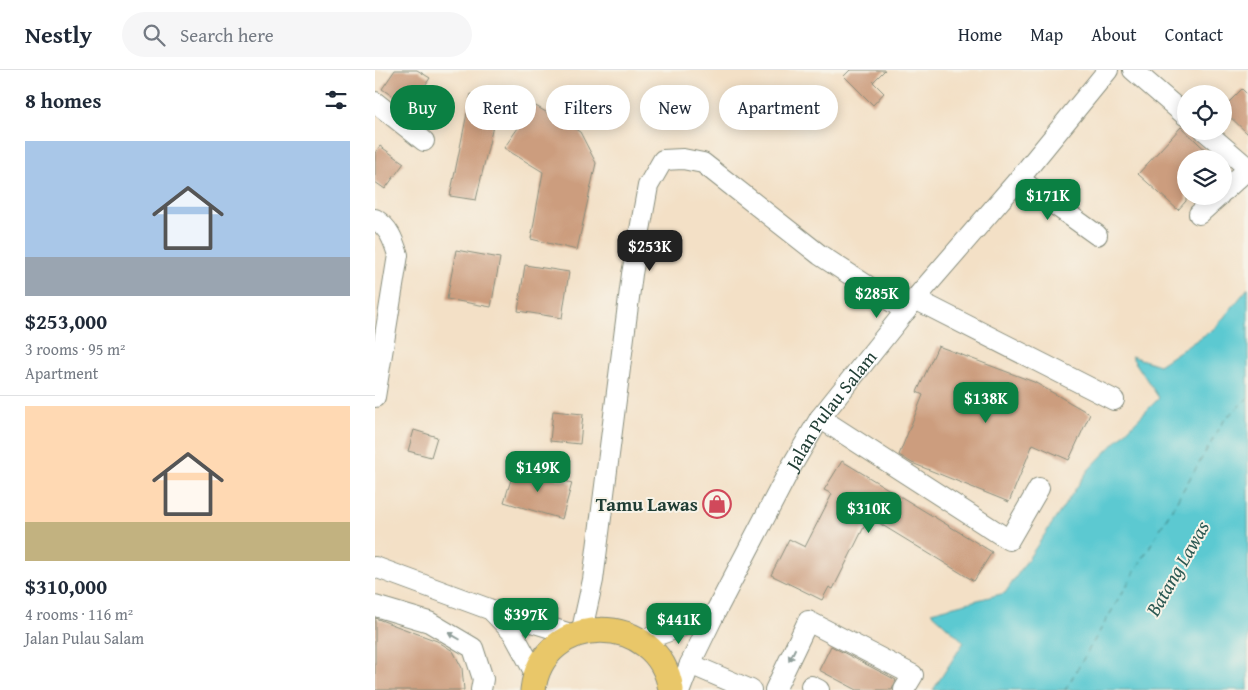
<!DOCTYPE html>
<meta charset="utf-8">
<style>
body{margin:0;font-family:"Gentium Book Plus",serif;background:#f6f6f7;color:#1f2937;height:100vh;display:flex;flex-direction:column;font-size:19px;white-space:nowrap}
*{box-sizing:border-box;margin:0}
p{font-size:16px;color:#747a83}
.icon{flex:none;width:28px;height:28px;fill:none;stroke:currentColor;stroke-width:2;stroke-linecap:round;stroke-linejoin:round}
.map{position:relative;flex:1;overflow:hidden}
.panel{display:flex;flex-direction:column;background:#fff;width:375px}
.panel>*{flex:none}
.top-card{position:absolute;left:15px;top:15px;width:475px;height:45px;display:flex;gap:10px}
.tools{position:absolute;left:802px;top:15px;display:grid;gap:10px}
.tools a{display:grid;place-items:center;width:55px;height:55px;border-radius:50%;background:#fff;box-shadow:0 2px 12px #0003;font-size:25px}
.price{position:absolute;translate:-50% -42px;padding:0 11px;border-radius:10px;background:#0b8043;color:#fff;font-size:16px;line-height:32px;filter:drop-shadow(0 1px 2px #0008)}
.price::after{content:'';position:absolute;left:50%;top:30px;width:15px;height:11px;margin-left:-8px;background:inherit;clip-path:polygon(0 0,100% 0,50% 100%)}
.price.on{background:#222;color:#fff}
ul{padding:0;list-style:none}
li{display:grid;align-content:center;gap:10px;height:265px;padding:0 25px}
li+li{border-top:1px solid #e0e1e3}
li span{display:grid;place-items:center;height:155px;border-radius:0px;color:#555}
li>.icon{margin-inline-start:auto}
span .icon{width:90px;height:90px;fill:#fffc;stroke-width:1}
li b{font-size:21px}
h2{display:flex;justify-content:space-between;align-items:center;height:60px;padding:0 25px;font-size:21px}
.tag{padding:0 18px;border-radius:22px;background:#fff;box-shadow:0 2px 12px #0003;font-size:18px;line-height:45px}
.tag.on{background:#0b8043;color:#fff}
header{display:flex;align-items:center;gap:30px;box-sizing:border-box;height:70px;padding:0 25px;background:#fff;border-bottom:1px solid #e0e1e3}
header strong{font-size:24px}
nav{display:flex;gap:28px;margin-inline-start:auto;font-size:18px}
.search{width:350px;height:45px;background:#f6f6f7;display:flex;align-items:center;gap:12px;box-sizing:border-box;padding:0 18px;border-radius:28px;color:#747a83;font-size:19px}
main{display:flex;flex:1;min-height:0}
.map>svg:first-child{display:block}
</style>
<header>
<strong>Nestly</strong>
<div class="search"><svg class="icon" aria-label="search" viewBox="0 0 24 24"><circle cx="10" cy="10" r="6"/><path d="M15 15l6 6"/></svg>Search here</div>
<nav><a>Home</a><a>Map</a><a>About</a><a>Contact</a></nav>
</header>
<main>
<section class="panel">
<h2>8 homes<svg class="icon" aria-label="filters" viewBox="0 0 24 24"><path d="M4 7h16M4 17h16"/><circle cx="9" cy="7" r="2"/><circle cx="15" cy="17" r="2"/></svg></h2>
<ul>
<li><span style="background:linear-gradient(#a9c7e8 75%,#9aa5b1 0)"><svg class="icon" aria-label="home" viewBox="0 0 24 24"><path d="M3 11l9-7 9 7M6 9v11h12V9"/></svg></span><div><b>$253,000</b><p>3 rooms · 95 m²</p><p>Apartment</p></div></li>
<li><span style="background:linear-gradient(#ffd9b3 75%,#c2b280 0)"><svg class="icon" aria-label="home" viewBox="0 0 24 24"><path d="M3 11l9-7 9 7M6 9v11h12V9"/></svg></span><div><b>$310,000</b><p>4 rooms · 116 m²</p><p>Jalan Pulau Salam</p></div></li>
</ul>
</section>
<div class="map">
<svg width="873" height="620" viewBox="0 0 873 620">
<rect width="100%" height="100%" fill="#f7f3e8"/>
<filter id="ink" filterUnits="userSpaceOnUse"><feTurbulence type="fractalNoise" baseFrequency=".02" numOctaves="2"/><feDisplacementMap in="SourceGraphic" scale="10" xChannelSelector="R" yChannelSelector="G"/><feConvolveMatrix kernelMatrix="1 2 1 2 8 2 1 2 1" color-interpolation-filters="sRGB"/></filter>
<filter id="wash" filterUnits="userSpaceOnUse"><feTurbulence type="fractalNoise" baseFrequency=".0096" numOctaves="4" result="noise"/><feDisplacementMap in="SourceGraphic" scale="20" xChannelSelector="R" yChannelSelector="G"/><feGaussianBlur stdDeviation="1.12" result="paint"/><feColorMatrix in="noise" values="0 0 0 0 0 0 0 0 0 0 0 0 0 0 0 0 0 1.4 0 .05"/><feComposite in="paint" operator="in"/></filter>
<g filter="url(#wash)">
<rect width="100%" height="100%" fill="#f3e0c6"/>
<path fill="#5cc9d1" stroke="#3e8382" d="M 873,218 L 873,620 L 558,620 L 589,572 L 556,542 L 630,523 L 714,399 L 784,328 L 756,286 L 784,295 L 840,258 Z"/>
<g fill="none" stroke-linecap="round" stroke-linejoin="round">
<path stroke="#2b5953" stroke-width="1" stroke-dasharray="6 5" stroke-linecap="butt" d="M 690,620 L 850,349 L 873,328"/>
</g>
<g id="blocks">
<g fill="#cc9d7e">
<path d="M 20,0 L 42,0 L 55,8 L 35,38 L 7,19 Z"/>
<path d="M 475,0 L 510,0 L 498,12 L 509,23 L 498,35 L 469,6 Z"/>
<path d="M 867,19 L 873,25 L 873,64 L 849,41 L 849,37 Z"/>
<path d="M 96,24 L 124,30 L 101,130 L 75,126 Z"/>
<path d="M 159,35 L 205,62 L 221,93 L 202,180 L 156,169 L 168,102 L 129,78 Z"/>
<path d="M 806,57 L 840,89 L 811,89 L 811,131 L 803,140 L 763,104 Z"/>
<path d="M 5,76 L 29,93 L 10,119 L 0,112 L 0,83 Z"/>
<path d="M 81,180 L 125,188 L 116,237 L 72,229 Z"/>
<path d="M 150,195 L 194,202 L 187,248 L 143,241 Z"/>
<path d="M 563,276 L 659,312 L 715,344 L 694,390 L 658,374 L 634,432 L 537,393 L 524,385 L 548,325 L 542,322 Z"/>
<path d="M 178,341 L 208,344 L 205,374 L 175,371 Z"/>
<path d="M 39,360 L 62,367 L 56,387 L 33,381 Z"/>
<path d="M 467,391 L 617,482 L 599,511 L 494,447 L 458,519 L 454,517 L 447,530 L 396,505 L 414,469 L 430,477 L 457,424 L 449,420 Z"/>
<path d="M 140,397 L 197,413 L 187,449 L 129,432 Z"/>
<path d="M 0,548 L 62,571 L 78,581 L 87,598 L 89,620 L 0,620 Z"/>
<path d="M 456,576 L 521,610 L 517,620 L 482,620 L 444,600 Z"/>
</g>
</g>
</g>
<g filter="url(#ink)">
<use href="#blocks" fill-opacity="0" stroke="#898e7d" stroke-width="1"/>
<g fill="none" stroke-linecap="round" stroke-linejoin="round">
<defs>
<g id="minor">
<path d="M 758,0 L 811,46"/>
<path d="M 0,32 L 49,71"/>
<path d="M 830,61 L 873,98"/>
<path d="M 644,109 L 722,165"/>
<path d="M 849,121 L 873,99"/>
<path d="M 824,144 L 844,126"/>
<path d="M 0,149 C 14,158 18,169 23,185 L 0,327"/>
<path d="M 540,229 L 739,330"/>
<path d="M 445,348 L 634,470 L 664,418"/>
<path d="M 0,497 L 114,539 L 199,565"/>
<path d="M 0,536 L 54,552 L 98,578 L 108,609 L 106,620"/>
<path d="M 118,542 L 138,563 L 162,607"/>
<path d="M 206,564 L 218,510 L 257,204 L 273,116 L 288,90 L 308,89 L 328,93 L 445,185 L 531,241"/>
<path d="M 266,571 L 339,545"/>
<path d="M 315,594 L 376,620"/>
<path d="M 436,616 L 444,620"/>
<path id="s1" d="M 305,620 L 315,594 L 339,545 L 416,397 L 445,348 L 540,229 L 644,109 L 733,0"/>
<path d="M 400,620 L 433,551 L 538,605 L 529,620"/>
</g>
<path id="major" d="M 158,620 C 167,541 284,540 296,620"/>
</defs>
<use href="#minor" stroke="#898e7d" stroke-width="22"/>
<use href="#major" stroke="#898e7d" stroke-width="27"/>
<use href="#minor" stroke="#fff" stroke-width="20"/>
<use href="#major" stroke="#e9c769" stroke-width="25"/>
</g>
<defs><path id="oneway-solid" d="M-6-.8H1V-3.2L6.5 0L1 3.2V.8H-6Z" transform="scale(1.25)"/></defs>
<g fill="#8f9e9a">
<use href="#oneway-solid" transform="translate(79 566) rotate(-150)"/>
<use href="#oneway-solid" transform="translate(417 585) rotate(116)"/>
</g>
</g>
<defs>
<symbol id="shop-ring" viewBox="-11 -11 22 22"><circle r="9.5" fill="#f7f3e8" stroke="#d1495b" stroke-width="1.5"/><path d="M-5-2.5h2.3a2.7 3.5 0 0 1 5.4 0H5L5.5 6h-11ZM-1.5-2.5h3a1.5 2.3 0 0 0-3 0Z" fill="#d1495b"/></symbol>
</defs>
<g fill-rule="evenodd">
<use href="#shop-ring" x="326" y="418" width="32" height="32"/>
</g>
<g text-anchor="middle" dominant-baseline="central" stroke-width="4" stroke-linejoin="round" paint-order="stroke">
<g font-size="19" fill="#1f3d34" stroke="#f7f3e8">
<text stroke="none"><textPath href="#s1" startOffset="319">Jalan Pulau Salam</textPath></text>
</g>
<g font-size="19" font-weight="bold" fill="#1f3d34" stroke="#f7f3e8" text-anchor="end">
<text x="323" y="434">Tamu Lawas</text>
</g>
<g font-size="20" font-style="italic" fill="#2b5953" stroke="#f7f3e8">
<text transform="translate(802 498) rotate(-60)">Batang Lawas</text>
</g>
</g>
</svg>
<div class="tools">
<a><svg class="icon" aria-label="locate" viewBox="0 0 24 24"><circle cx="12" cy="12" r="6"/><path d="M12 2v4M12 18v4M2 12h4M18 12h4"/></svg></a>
<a><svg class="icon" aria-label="layers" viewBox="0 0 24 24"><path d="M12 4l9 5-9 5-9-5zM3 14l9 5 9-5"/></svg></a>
</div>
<b class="price" style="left:673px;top:151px">$171K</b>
<b class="price on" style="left:275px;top:202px">$253K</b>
<b class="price" style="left:502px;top:249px">$285K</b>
<b class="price" style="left:611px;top:354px">$138K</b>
<b class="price" style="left:163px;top:423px">$149K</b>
<b class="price" style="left:494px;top:464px">$310K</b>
<b class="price" style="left:151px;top:570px">$397K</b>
<b class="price" style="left:304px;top:575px">$441K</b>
<div class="top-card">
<a class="tag on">Buy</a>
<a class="tag">Rent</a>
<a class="tag">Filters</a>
<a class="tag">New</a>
<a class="tag">Apartment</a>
</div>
</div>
</main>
